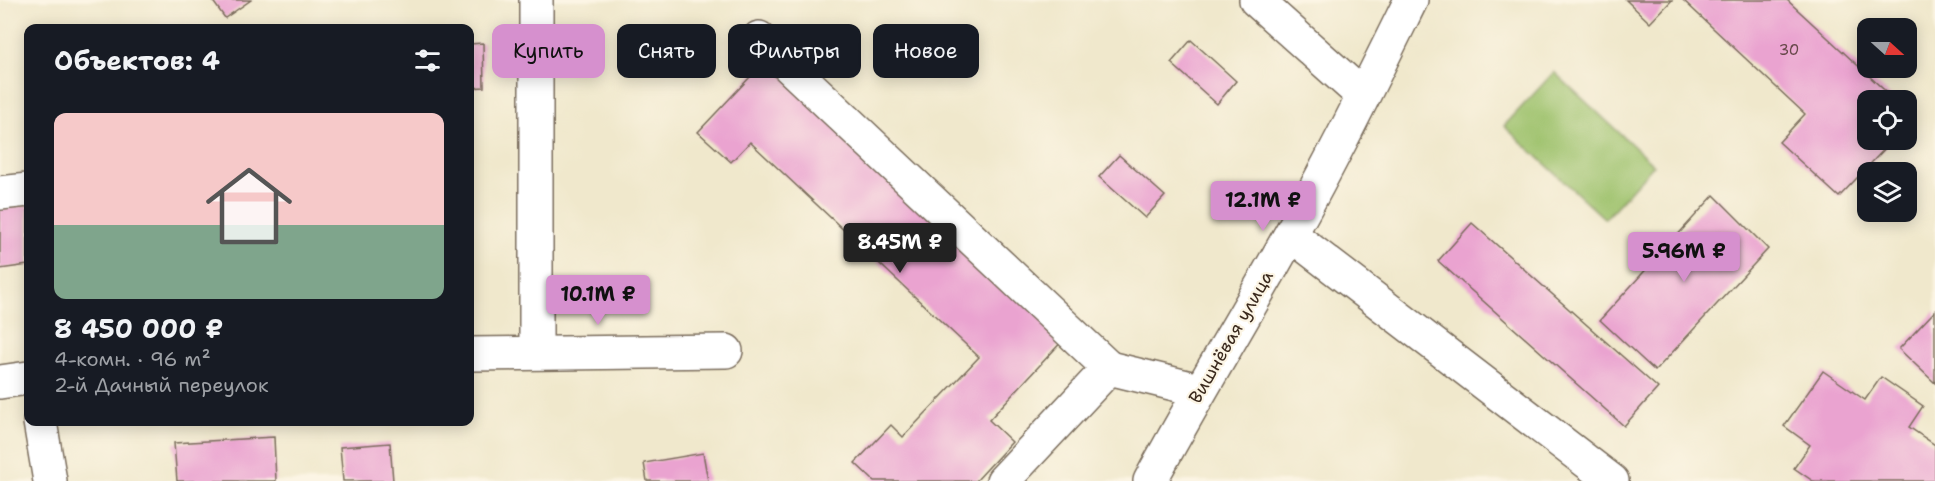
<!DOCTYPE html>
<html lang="ru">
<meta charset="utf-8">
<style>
body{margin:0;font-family:"Shantell Sans",sans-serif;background:#20242c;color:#f1f3f6;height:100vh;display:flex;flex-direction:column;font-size:22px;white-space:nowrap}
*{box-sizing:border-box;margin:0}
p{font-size:20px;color:#9ea1a6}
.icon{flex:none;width:33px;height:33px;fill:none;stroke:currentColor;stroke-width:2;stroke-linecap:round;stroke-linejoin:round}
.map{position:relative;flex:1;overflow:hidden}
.sheet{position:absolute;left:24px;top:24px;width:450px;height:402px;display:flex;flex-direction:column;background:#171b24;border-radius:12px;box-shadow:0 3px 15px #0003}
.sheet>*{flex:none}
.top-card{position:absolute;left:492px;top:24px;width:570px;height:54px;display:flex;gap:12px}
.needle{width:39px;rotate:111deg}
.fabs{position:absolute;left:1857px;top:18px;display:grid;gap:12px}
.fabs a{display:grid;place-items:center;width:60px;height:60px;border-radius:12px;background:#171b24;box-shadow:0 3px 15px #0003;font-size:30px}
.price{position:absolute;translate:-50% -51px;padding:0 14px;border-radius:6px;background:#d690ce;color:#111;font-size:20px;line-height:39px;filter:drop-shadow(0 2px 3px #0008)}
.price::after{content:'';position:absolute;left:50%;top:36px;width:18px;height:14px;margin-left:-9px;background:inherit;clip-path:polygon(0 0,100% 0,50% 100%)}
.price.active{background:#222;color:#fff}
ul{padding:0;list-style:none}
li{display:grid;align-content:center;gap:12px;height:318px;padding:0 30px}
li+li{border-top:2px solid #363941}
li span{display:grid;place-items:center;height:186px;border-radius:12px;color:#555}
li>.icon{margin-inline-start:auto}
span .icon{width:108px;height:108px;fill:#fffc;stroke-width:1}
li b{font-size:26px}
h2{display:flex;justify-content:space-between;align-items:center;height:72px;padding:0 30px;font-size:26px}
.pill{padding:0 21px;border-radius:12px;background:#171b24;box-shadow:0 3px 15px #0003;font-size:21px;line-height:54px}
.pill.active{background:#d690ce;color:#111}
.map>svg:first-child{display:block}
</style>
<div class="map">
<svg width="1935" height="481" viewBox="0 0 1935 481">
<rect width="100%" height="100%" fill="#fcf5e5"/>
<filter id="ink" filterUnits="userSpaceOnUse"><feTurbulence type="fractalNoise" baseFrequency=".0167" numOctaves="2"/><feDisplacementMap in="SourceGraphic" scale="12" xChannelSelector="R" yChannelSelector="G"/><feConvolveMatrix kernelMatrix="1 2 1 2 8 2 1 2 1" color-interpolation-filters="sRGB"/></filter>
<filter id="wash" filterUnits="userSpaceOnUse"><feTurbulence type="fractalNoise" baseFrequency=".008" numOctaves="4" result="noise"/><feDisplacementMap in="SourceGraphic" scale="24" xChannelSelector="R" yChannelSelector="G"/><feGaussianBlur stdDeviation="1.35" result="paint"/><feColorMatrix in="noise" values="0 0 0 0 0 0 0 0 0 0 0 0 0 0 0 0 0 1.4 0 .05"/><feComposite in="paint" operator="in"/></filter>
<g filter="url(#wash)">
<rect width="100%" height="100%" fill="#f0e8cc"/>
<path fill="#9cc16b" stroke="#6c7644" stroke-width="1.5" d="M 1554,72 L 1654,165 L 1605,219 L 1504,126 Z"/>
<g id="blocks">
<g fill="#eaa3d0">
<path d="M 212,0 L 251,0 L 225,18 Z"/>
<path d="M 1626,0 L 1672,0 L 1650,23 Z"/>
<path d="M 1683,0 L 1787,0 L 1895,100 L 1868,100 L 1868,140 L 1893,140 L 1839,197 L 1779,142 L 1805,114 Z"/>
<path d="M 1191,40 L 1236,81 L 1217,104 L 1171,63 Z"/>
<path d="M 483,43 L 484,87 L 470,88 L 470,44 Z"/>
<path d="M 769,57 L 1066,337 L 989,420 L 1012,442 L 976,481 L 874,481 L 855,463 L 891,425 L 903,437 L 979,357 L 750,142 L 731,162 L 698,132 Z"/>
<path d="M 1906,111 L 1913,118 L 1906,125 Z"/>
<path d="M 1119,155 L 1165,196 L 1145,218 L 1099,177 Z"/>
<path d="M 1714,195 L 1768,249 L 1655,371 L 1600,320 Z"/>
<path d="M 28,205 L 28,265 L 0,269 L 0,209 Z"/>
<path d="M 1472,223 L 1658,388 L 1624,426 L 1438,261 Z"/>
<path d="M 1935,311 L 1935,383 L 1899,349 Z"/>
<path d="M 1823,371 L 1865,400 L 1881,377 L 1923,406 L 1909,427 L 1935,445 L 1935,481 L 1813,481 L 1794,468 L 1810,445 L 1784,426 Z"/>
<path d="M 274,437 L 276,481 L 177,481 L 174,443 Z"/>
<path d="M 390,443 L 393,481 L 343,481 L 340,447 Z"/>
<path d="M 703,453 L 708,481 L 647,481 L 644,463 Z"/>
</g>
</g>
</g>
<g filter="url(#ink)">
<use href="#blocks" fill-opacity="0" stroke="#7a6c5b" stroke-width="1.5"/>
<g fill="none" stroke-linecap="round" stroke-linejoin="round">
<defs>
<g id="minor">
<path d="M 536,0 L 536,352"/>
<path d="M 1256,0 L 1363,96"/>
<path d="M 759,38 L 1109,368 L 1003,481"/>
<path d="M 0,193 L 28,190"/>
<path d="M 1291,235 L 1612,481"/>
<path d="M 470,354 L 726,351"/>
<path d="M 1109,368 L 1199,390"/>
<path d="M 0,382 L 28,378"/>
<path d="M 40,422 L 50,481"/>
<path d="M 1150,481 C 1195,398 1244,318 1290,235 C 1333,159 1372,79 1411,0"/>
</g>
</defs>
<use href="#minor" stroke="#7a6c5b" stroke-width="36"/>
<use href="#minor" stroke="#fff" stroke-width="33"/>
</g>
</g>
<g text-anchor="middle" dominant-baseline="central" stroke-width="4.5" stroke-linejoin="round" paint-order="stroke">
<g font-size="15" fill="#67484a">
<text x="1789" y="50">30</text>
</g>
<g font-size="18" fill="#3b2a1e" stroke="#fcf5e5">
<text transform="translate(1231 337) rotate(-60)">Вишнёвая улица</text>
</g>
</g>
</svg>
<div class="fabs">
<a><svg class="needle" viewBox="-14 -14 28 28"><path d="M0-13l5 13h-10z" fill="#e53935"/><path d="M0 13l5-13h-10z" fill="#9ea1a6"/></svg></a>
<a><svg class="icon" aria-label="locate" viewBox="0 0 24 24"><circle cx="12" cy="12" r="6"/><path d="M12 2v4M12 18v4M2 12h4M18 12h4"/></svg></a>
<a><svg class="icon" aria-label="layers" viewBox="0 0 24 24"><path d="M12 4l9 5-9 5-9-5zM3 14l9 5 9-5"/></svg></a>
</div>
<b class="price" style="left:1263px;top:232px">12.1M ₽</b>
<b class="price active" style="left:900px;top:274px">8.45M ₽</b>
<b class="price" style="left:1684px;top:283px">5.96M ₽</b>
<b class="price" style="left:598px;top:326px">10.1M ₽</b>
<div class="top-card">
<a class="pill active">Купить</a>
<a class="pill">Снять</a>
<a class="pill">Фильтры</a>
<a class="pill">Новое</a>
</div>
<section class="sheet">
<h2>Объектов: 4<svg class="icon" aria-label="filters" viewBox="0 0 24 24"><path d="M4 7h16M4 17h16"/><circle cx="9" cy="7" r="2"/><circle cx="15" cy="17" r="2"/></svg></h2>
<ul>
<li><span style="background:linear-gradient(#f6c9c9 60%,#7fa58c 0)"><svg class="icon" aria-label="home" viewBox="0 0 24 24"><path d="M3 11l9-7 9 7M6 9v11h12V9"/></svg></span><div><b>8 450 000 ₽</b><p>4-комн. · 96 m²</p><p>2-й Дачный переулок</p></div></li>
</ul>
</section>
</div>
